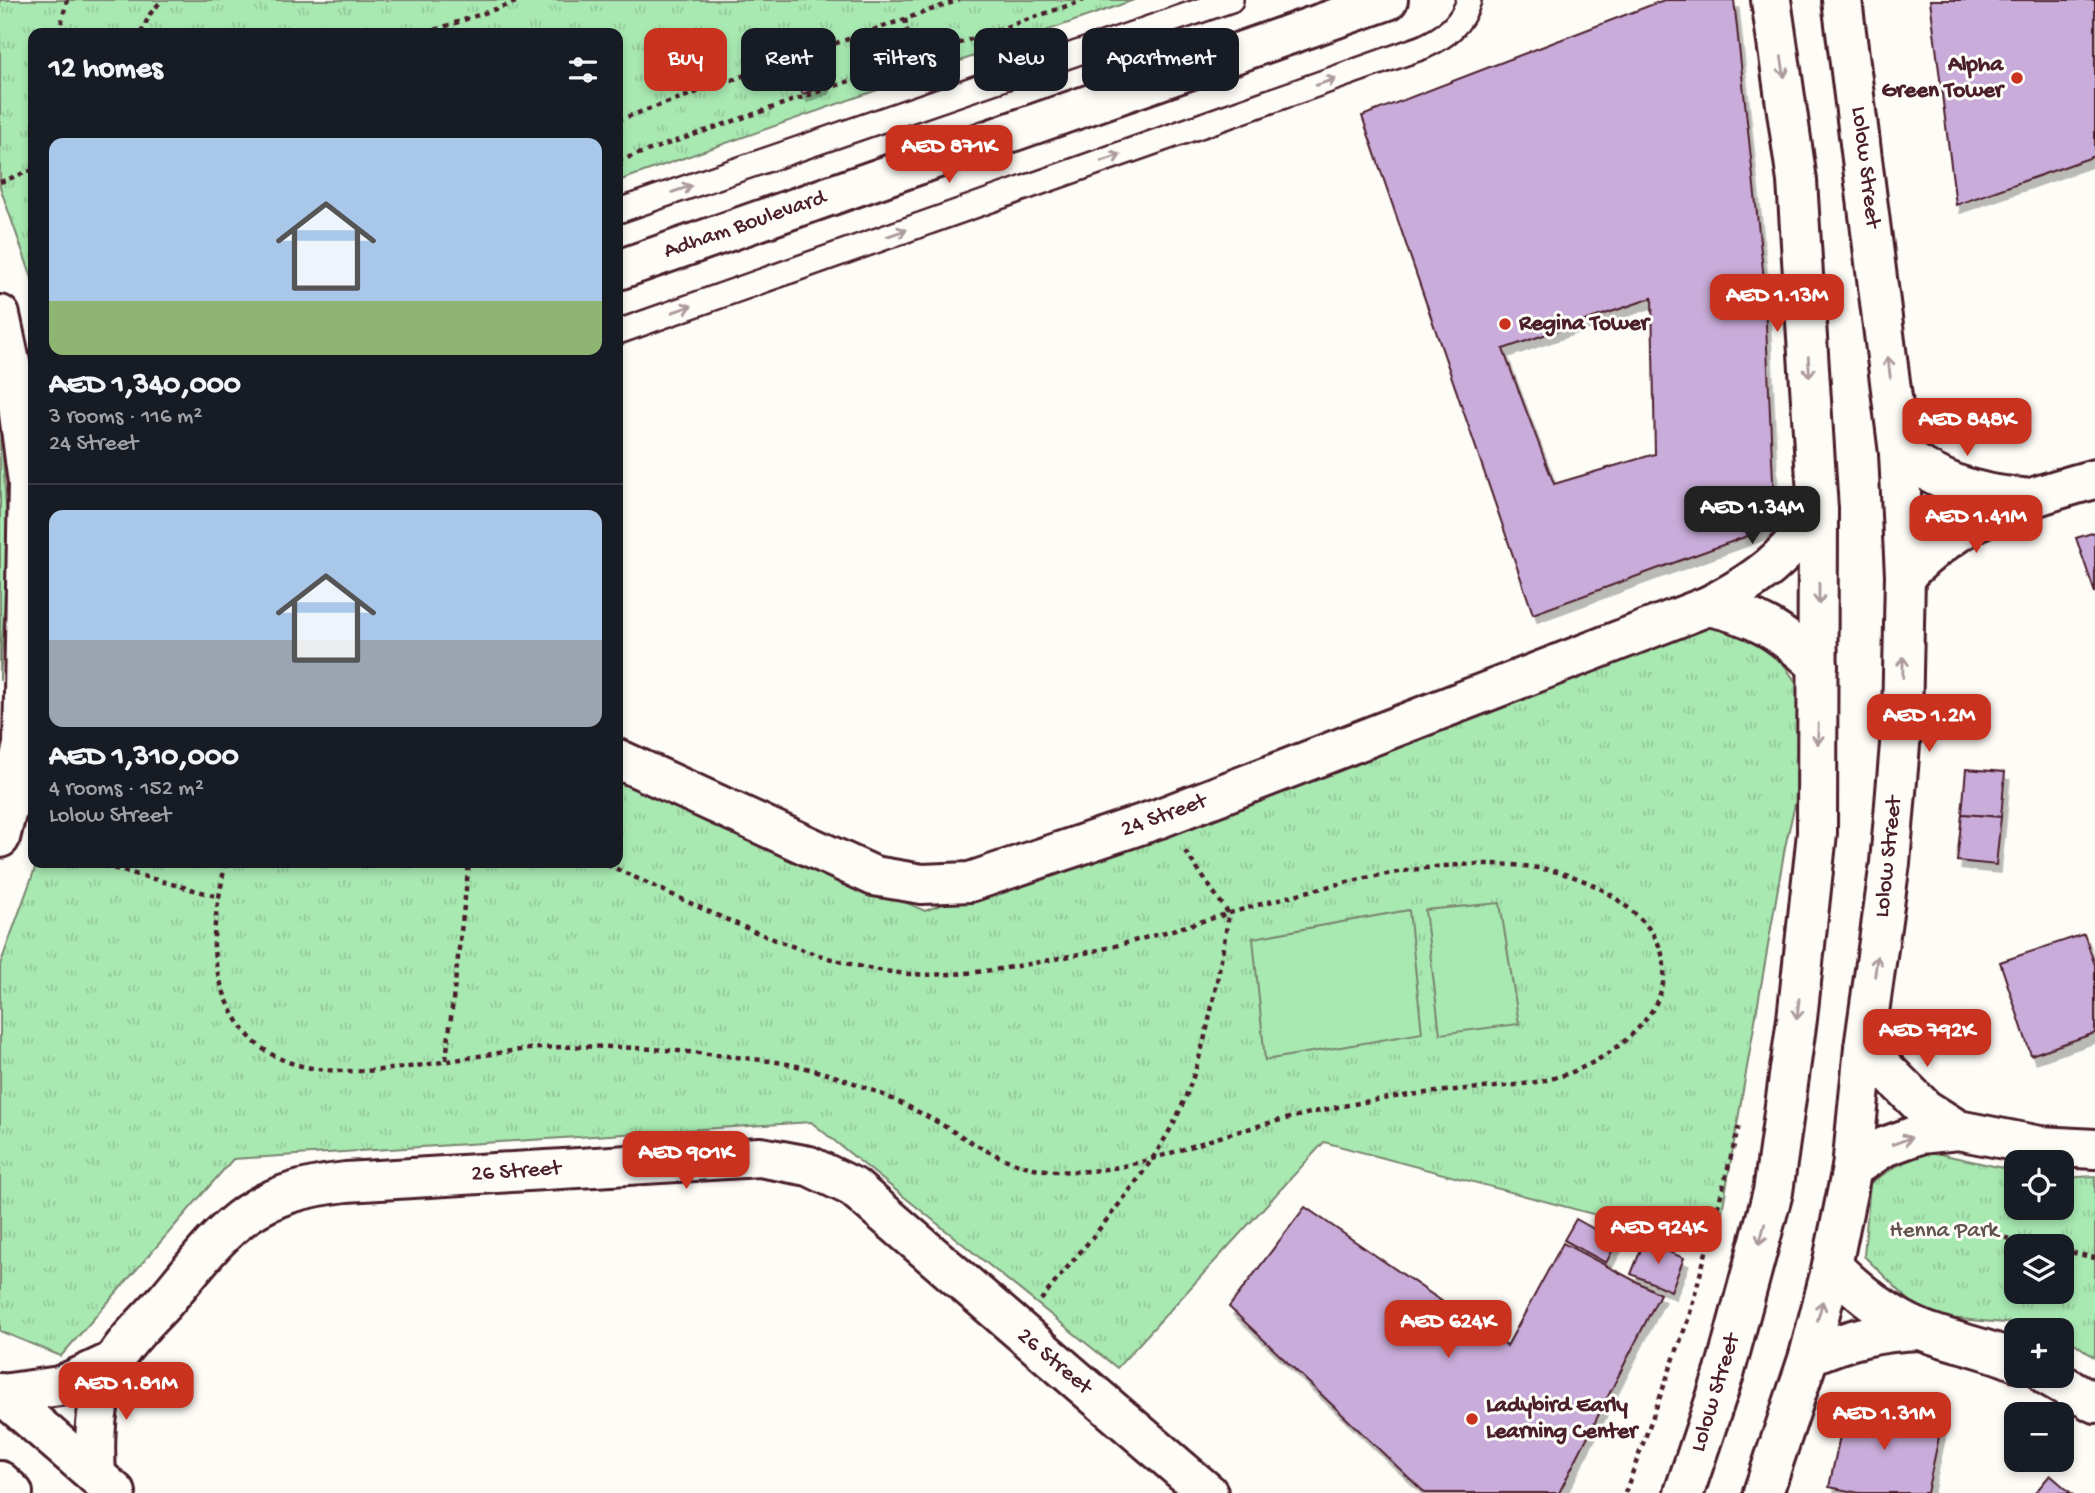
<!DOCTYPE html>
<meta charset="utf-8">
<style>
body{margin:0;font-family:"Gochi Hand",sans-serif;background:#20242c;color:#f1f3f6;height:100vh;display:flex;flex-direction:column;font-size:26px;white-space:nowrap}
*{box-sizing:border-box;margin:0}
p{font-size:23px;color:#9ea1a6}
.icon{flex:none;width:38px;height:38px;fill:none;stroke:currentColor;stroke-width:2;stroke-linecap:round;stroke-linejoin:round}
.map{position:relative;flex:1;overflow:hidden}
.drawer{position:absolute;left:28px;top:28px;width:595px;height:840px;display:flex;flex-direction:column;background:#171b24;border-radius:14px;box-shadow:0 4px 10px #0003}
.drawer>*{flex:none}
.top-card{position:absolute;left:644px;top:28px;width:665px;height:63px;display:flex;gap:14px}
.fabs{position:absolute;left:2004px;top:1150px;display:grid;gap:14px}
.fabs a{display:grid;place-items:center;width:70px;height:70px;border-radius:14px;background:#171b24;box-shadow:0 4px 10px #0003;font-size:35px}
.price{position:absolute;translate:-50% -60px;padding:0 16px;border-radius:14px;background:#c8321e;color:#fff;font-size:23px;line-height:46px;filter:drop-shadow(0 2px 4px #0008)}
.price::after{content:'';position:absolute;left:50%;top:42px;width:21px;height:16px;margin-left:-10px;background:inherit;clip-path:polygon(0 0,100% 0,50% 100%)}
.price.active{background:#222;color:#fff}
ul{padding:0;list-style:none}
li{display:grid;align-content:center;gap:14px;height:371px;padding:0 21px}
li+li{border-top:2px solid #363941}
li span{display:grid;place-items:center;height:217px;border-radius:14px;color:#555}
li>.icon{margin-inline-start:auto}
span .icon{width:126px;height:126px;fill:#fffc;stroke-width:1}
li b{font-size:30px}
h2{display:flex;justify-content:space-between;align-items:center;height:84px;padding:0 21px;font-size:30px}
.chip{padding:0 24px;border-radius:14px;background:#171b24;box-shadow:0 4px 10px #0003;font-size:24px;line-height:63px}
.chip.active{background:#c8321e;color:#fff}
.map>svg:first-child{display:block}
</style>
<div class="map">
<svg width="2095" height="1493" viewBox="0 0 2095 1493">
<defs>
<pattern id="park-tufts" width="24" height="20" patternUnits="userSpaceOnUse" patternTransform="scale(1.75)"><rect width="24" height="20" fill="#a8e9b2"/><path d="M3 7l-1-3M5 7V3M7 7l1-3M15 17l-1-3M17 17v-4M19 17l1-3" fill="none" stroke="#92c799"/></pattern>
<filter id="shadow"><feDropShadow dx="4.5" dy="8" stdDeviation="0" flood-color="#0004"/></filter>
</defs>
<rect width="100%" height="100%" fill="#fdfcf7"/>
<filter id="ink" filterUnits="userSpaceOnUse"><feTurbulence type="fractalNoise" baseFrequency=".0143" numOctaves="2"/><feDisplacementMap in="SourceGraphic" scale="14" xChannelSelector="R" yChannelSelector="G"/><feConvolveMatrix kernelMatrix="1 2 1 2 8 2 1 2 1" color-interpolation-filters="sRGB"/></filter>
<g filter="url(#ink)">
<g fill="url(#park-tufts)" stroke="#79846e" stroke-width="2" fill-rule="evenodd">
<path d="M 0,0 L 1134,0 L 618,181 L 618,33 L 33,33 L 33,281 L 0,187 Z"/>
<path d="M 1708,606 L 1785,666 L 1808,701 L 1811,735 L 1785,847 L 1716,1247 L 1324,1142 L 1117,1368 L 811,1122 L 233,1159 L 61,1356 L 0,1331 L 0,965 L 37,863 L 618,863 L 618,776 L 925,911 Z"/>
<path d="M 1922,1150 L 2016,1171 L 2016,1208 L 2062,1208 L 2062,1178 L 2095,1176 L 2095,1358 L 2062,1334 L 2062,1330 L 2051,1327 L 1925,1316 L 1864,1256 L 1870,1183 ZM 2016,1246 L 2062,1246 L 2062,1292 L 2016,1292 Z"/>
</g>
<g fill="#a8e9b2" stroke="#79846e" stroke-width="2">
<path d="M 0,410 L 8,538 L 0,681 Z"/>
<path d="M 1500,903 L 1519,1024 L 1440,1034 L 1425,910 Z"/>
<path d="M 1409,910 L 1422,1033 L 1265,1060 L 1253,938 Z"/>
</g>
<g fill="#c9acd9" stroke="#4a1f2b" stroke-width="2" fill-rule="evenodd" filter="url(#shadow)">
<path d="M 1664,0 L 1734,0 L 1764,279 L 1775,526 L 1533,614 L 1362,116 ZM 1652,298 L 1655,454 L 1554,484 L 1503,349 Z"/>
<path d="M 1930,0 L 2095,0 L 2095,156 L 1956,205 Z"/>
<path d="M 812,63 L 825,85 L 803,94 L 789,71 Z"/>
<path d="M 2095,532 L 2095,593 L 2076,538 Z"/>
<path d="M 1966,769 L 2005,772 L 2001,817 L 1962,814 Z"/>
<path d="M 1962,814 L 2001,817 L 1996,865 L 1957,861 Z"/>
<path d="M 2084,934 L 2095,965 L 2095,1033 L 2031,1055 L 2000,962 Z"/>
<path d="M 1305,1207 L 1507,1346 L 1563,1243 L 1660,1294 L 1559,1493 L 1425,1493 L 1229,1307 Z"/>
<path d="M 1576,1219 L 1617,1242 L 1606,1263 L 1564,1240 Z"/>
<path d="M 1644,1242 L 1684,1258 L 1671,1291 L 1631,1274 Z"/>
<path d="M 1847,1403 L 1942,1423 L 1927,1493 L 1859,1493 L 1829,1487 Z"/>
<path d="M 2050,1475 L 2071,1493 L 2035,1493 Z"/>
</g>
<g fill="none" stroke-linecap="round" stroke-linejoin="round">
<defs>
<g id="lane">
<path d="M 618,211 L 1231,0"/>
<path d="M 618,332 L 1423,47 C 1445,37 1462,24 1469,0"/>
</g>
<g id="street">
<path d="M 1899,453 C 1941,482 1971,494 2022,498"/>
<path d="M 1905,576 C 1960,518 2020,499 2095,479"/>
<path d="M 1708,606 C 1755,615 1783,633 1818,666"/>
<path d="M 618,759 L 874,876 L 922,884 L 970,882 L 1160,818 L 1708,606 C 1758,580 1788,558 1818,510"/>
<path d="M 1864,1048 L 1925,1109 L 1958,1130"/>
<path d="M 1852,1168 L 1884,1147 L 1920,1134 L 1958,1130 L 2040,1146 L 2095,1149"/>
<path d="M 1832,1266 C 1858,1292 1885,1314 1919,1329 C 1950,1342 1985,1347 2016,1361"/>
<path d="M 1809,1356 C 1847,1339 1880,1331 1921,1330"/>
<path d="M 2048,1376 L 2095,1403"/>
<path d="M 2,1394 L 60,1386 L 114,1361"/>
<path d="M 96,1476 C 94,1439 94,1394 114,1361 C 127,1339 149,1319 166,1300 C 226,1228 247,1193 346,1182 L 760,1157 L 809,1166 L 853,1187 L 1208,1493"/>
</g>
<g id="secondary">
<path d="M 618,270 L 1388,0"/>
<path d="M 0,315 L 16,390 L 28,483 L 23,745 L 0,838"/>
<path d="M 0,1393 L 116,1493"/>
<path d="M 0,1481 L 13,1493"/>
<path d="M 1684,1493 L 1725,1371 L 1773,1192 L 1797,1019 L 1817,833 L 1818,510 L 1797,181 L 1771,0"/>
<path d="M 1763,1493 L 1809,1356 L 1832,1266 L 1852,1168 L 1864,1048 L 1890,863 L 1902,721 L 1905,576 L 1899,453 L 1842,0"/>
</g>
</defs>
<use href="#lane" stroke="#4a1f2b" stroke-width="28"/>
<use href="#street" stroke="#4a1f2b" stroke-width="44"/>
<use href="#secondary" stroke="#4a1f2b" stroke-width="44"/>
<g stroke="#4a1f2b" stroke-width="4.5" stroke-dasharray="5 5" stroke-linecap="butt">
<path d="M 905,19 L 916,77"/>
<path d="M 59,33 L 67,0"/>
<path d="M 141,33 L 150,14 L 162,0"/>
<path d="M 426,33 L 522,0"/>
<path d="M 618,120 L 959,0"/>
<path d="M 618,161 L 1084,0"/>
<path d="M 0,182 L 33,170"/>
<path d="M 94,863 L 220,897"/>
<path d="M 225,863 C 221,890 213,920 214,948 C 216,982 234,1028 262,1048 C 329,1098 464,1052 542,1048 C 618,1043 694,1052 770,1061 C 826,1069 880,1091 930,1118 C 968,1139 1002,1165 1046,1170 C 1112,1178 1165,1154 1226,1135 C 1295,1115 1365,1099 1436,1092 C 1483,1086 1533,1089 1577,1070 C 1620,1052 1676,1007 1662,954 C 1655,930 1638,915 1618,900 C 1493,807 1233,920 1094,951 C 1035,963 970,978 910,974 C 807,966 697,904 603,863"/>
<path d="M 446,1060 L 469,863"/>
<path d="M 1966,1229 L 2042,1246"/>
<path d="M 2062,1250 L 2095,1258"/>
<path d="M 1041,1300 C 1088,1240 1159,1166 1186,1096 C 1209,1038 1218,975 1229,914 L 1184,850"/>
<path d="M 1625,1493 L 1689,1317 L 1739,1126"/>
</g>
<use href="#lane" stroke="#fdfcf7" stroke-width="23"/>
<use href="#street" stroke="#fdfcf7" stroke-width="38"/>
<use href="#secondary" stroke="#fdfcf7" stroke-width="38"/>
</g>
<defs><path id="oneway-shaft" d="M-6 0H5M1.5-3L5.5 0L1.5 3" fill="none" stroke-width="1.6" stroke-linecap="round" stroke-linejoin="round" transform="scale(1.75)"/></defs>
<g stroke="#ac999b">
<use href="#oneway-shaft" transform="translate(1783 67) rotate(81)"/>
<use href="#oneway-shaft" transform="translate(1326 82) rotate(-19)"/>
<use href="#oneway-shaft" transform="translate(1111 158) rotate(-19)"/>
<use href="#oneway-shaft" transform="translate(682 189) rotate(-19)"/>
<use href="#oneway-shaft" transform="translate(897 233) rotate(-19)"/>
<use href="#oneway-shaft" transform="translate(682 309) rotate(-19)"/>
<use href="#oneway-shaft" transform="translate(1809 367) rotate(86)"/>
<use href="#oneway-shaft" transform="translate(1889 367) rotate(-97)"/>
<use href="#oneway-shaft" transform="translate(1819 594) rotate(90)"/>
<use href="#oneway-shaft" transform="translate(1903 667) rotate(-89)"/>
<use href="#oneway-shaft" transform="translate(1818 734) rotate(91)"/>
<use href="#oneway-shaft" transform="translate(1876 966) rotate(-83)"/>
<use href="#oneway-shaft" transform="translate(1798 1009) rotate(96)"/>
<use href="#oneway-shaft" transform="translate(1902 1141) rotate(-20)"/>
<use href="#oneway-shaft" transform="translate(1762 1234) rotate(105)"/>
<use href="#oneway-shaft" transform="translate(1820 1311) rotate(-75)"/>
</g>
</g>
<g fill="#c8321e" stroke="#fdfcf7" stroke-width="2.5">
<circle cx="2017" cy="78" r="7"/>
<circle cx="1505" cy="324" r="7"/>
<circle cx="1472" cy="1419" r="7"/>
</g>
<g text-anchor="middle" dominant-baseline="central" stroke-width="6" stroke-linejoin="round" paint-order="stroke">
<g font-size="23" font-weight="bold" fill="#4a1f2b" stroke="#fdfcf7" text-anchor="start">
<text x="2003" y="65" text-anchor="end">Alpha<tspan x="2003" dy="26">Green Tower</tspan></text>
<text x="1519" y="324">Regina Tower</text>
<text x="1486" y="1406">Ladybird Early<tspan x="1486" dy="26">Learning Center</tspan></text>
</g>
<g font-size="23" fill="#4a1f2b" stroke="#fdfcf7">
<text transform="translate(1865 167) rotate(83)">Lolow Street</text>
<text transform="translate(745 225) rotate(-19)">Adham Boulevard</text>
<text transform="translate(1164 816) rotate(-20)">24 Street</text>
<text transform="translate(1889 857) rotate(-84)">Lolow Street</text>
<text transform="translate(516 1172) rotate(-4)">26 Street</text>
<text transform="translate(1054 1362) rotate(40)">26 Street</text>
<text transform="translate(1716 1393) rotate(-73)">Lolow Street</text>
</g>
<g font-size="23" fill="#62524d" stroke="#fdfcf7">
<text x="1944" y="1231">Henna Park</text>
</g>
</g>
</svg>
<div class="fabs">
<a><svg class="icon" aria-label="locate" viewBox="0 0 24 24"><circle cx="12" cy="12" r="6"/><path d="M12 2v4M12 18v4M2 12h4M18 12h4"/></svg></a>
<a><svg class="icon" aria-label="layers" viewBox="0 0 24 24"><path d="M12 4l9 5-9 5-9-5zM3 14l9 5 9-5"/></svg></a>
<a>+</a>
<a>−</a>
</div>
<b class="price" style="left:949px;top:185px">AED 871K</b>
<b class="price" style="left:1777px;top:334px">AED 1.13M</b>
<b class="price" style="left:1967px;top:458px">AED 848K</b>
<b class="price active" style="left:1752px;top:546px">AED 1.34M</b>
<b class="price" style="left:1976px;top:555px">AED 1.41M</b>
<b class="price" style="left:1929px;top:754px">AED 1.2M</b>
<b class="price" style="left:1927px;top:1069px">AED 792K</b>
<b class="price" style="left:686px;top:1191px">AED 901K</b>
<b class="price" style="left:1658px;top:1266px">AED 924K</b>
<b class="price" style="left:1448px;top:1360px">AED 624K</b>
<b class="price" style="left:126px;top:1422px">AED 1.81M</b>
<b class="price" style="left:1884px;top:1452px">AED 1.31M</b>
<div class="top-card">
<a class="chip active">Buy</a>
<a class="chip">Rent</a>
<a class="chip">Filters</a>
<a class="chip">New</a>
<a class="chip">Apartment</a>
</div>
<section class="drawer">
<h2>12 homes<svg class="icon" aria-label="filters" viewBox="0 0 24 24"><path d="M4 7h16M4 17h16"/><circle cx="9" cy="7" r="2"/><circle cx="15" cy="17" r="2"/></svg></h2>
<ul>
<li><span style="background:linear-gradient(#a9c7e8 75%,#8fb573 0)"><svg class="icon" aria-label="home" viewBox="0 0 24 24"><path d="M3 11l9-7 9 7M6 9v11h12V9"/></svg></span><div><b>AED 1,340,000</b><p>3 rooms · 116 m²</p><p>24 Street</p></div></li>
<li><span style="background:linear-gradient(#a9c7e8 60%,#9aa5b1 0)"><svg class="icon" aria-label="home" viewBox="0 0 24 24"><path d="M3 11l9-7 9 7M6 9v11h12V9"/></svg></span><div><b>AED 1,310,000</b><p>4 rooms · 152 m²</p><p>Lolow Street</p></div></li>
</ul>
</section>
</div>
